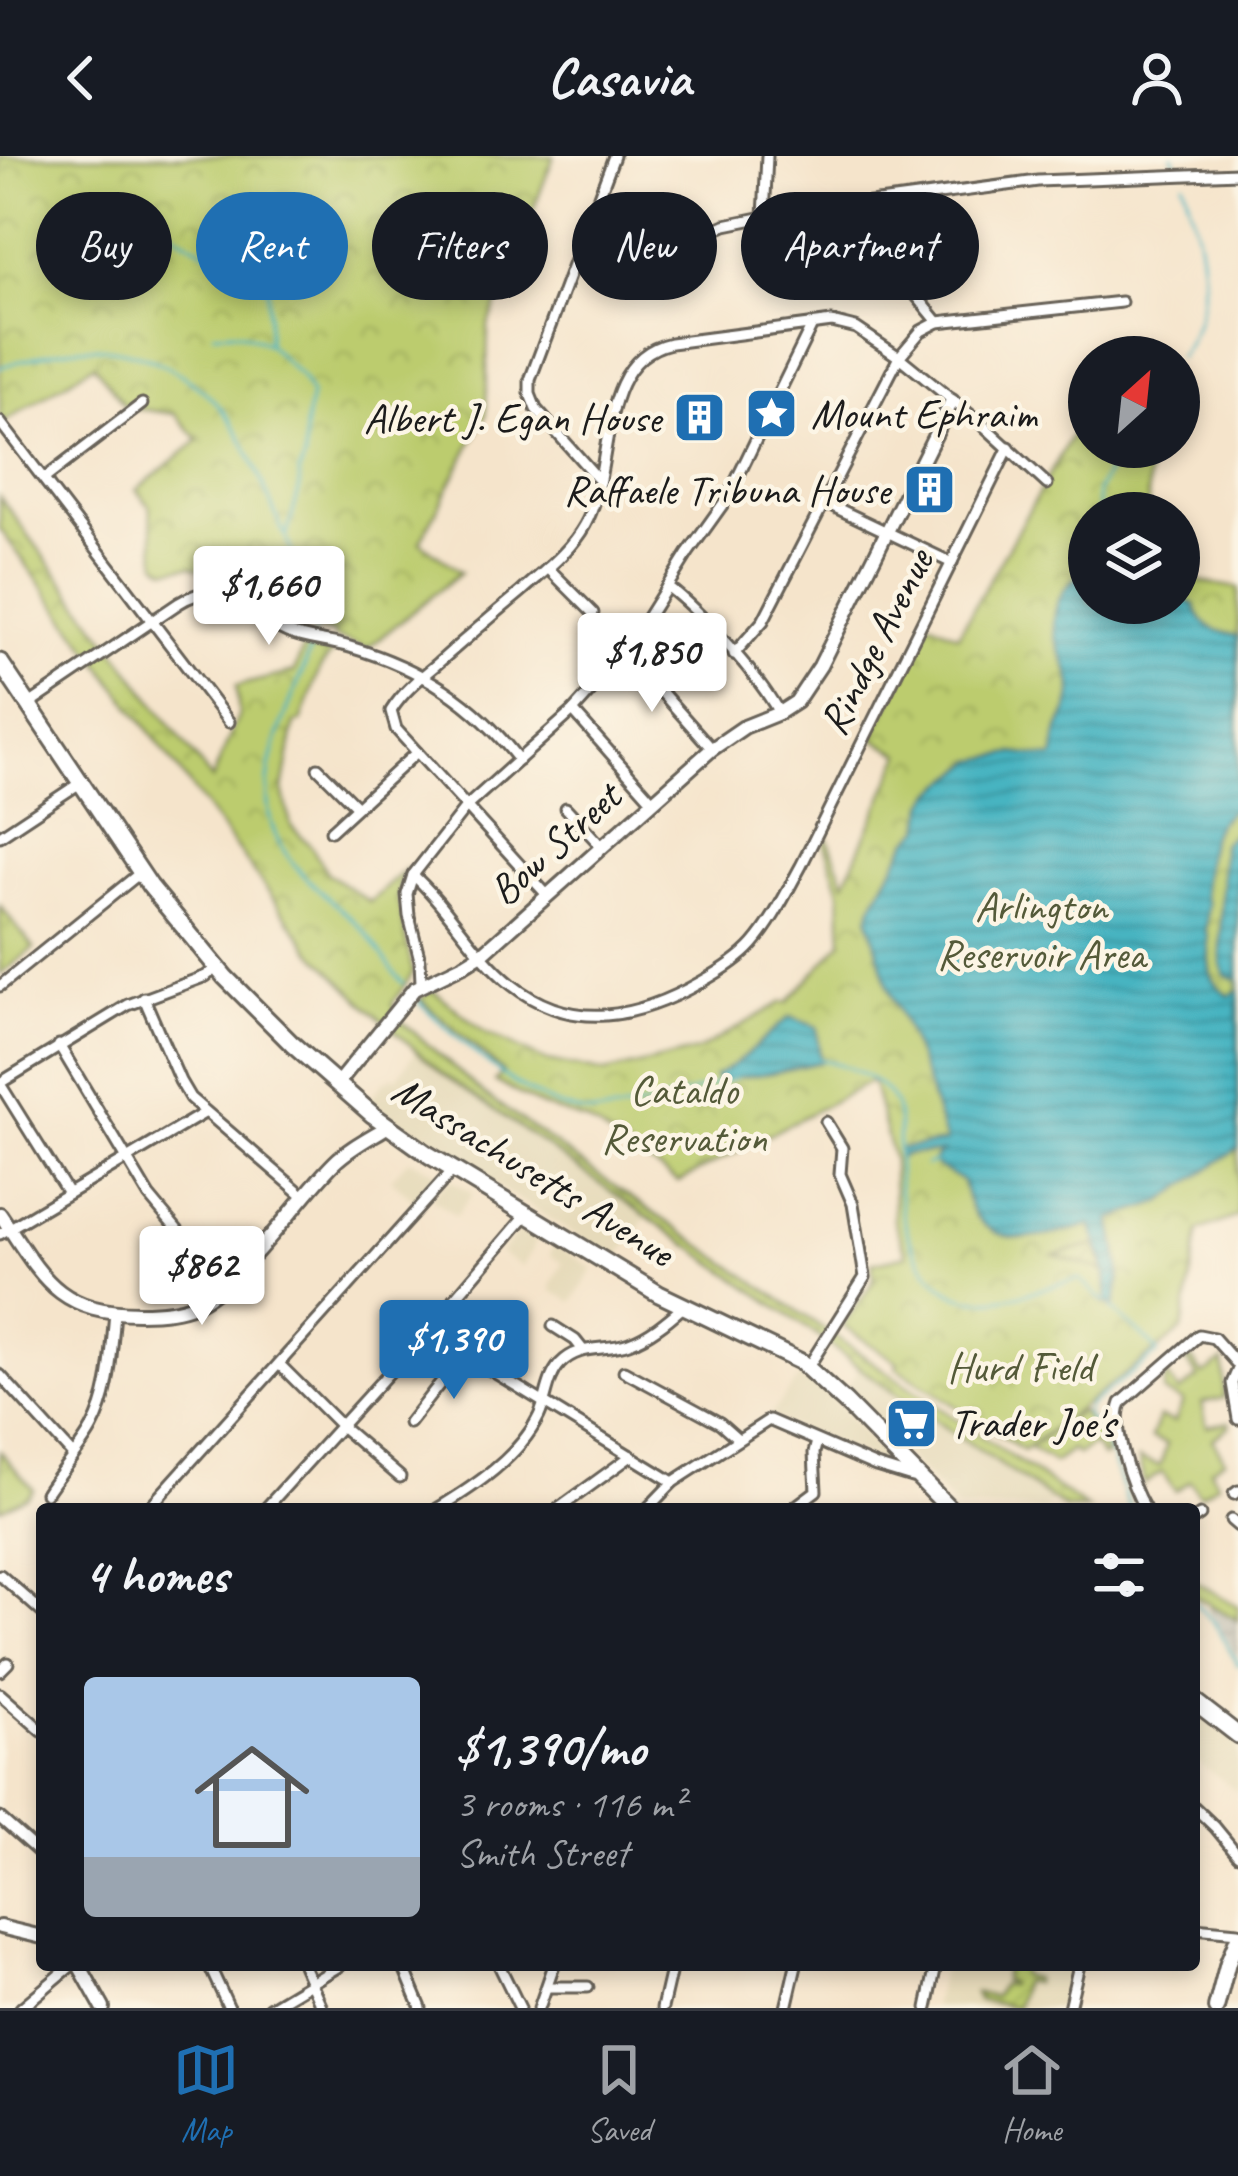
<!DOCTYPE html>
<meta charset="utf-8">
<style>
body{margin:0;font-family:Caveat,sans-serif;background:#242831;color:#f1f3f6;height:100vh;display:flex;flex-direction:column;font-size:45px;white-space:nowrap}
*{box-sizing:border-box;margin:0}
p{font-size:39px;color:#9ea1a6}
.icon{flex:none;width:66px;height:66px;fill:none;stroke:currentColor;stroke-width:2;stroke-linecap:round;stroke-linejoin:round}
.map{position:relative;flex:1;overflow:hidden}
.details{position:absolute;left:36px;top:1347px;width:1164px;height:468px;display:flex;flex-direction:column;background:#171b24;border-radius:12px;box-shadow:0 6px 18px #0003}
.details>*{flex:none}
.guide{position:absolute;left:36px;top:36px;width:1167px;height:108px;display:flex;gap:24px}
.needle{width:78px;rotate:27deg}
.controls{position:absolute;left:1068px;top:180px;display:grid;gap:24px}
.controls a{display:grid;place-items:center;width:132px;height:132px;border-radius:50%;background:#171b24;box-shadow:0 6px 18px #0003;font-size:60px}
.price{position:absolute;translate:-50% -102px;padding:0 27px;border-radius:12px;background:#fff;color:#222;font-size:39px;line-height:78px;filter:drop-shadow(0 3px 6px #0008)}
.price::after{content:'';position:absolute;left:50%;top:72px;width:36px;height:27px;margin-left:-18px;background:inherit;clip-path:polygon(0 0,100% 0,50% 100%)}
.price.active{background:#1f6fb2;color:#fff}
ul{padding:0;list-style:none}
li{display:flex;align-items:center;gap:36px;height:300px;padding:0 48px}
li span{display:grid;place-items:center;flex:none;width:336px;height:240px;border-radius:12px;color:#555}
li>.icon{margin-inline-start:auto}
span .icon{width:144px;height:144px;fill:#fffc;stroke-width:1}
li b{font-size:51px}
h2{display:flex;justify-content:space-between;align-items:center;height:144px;padding:0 48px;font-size:51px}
.tag{padding:0 42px;border-radius:54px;background:#171b24;box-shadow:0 6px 18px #0003;font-size:42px;line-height:108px}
.tag.active{background:#1f6fb2;color:#fff}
header{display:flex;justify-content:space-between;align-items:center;height:156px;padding:0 48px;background:#171b24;font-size:54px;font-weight:700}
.tabs{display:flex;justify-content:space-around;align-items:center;height:168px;border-top:3px solid #363941;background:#171b24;font-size:33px;color:#9ea1a6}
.tabs a{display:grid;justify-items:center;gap:6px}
.tabs .active{color:#1f6fb2}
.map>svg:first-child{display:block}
</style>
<header><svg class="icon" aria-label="back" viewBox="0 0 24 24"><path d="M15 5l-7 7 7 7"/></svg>Casavia<svg class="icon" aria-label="person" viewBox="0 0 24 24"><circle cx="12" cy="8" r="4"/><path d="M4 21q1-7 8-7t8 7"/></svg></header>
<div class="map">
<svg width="1238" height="1852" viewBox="0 0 1238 1852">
<defs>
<pattern id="industrial-grid" width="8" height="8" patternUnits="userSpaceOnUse" patternTransform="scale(3)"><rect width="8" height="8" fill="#c8c4b8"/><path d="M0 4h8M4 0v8" fill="none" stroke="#aba89e"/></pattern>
<pattern id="park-crowns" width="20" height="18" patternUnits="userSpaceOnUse" patternTransform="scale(3)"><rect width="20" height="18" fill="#bccc6e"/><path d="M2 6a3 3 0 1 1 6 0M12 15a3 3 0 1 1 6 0" fill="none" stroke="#a1af5f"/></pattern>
<pattern id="garden-furrows" width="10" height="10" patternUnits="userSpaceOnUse" patternTransform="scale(3)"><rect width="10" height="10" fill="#bccc6e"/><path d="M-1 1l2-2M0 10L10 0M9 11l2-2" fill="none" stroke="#a1af5f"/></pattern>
<pattern id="water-rules" width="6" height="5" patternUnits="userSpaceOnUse" patternTransform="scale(3)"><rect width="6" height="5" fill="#46b4c1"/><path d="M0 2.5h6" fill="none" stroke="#3a929c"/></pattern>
</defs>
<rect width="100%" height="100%" fill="#fcf5e5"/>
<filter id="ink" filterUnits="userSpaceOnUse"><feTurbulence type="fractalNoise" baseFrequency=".00833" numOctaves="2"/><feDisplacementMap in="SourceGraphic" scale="24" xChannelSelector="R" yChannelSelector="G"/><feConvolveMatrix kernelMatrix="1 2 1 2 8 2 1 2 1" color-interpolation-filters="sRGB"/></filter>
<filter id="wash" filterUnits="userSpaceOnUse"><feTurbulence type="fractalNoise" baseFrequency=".004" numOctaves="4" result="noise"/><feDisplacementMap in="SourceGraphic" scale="48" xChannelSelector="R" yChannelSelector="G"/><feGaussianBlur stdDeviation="2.7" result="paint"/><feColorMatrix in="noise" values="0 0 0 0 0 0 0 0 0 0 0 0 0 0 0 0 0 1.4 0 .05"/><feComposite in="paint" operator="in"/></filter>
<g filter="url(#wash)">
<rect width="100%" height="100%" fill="#f5e4cb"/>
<g fill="#e6daba">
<path d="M 417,894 L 444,918 L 647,1061 L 617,1104 L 427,987 L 369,944 L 385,924 L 388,925 L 392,919 L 396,923 Z"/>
<path d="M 409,1003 L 443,1019 L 416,1046 L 391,1023 Z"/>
<path d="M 450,1023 L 473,1037 L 456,1060 L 431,1042 Z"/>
<path d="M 524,1069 L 539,1078 L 523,1111 L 500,1097 Z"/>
<path d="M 554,1087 L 593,1113 L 573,1146 L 552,1135 L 552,1128 L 563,1107 L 550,1099 Z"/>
<path d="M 860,1211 L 884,1230 L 1054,1345 L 1043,1353 L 957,1353 L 844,1235 Z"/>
<path d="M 803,1216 L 830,1240 L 885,1303 L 875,1305 L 772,1261 L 771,1258 Z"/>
<path d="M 1194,1555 L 1227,1580 L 1238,1566 L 1238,1636 L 1194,1603 Z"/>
<path d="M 943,1809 L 1073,1809 L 1063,1852 L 933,1852 Z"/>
</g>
<path fill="url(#industrial-grid)" d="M 1208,1450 L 1238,1464 L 1238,1501 L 1208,1453 Z"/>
<g fill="#bccc6e" stroke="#6c7445" stroke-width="3">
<path d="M 1190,1201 L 1203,1219 L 1223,1205 L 1224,1242 L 1202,1247 L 1207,1270 L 1229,1266 L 1229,1271 L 1212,1283 L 1225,1303 L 1210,1313 L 1218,1327 L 1200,1339 L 1190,1325 L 1175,1335 L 1162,1316 L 1144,1328 L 1139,1303 L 1160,1310 L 1167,1288 L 1151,1282 L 1159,1261 L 1175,1266 L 1183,1245 L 1163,1236 L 1166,1218 L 1179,1236 L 1198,1222 L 1186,1204 Z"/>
<path d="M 1081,1255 L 1098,1279 L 1107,1299 L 1103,1301 L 1093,1288 L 1078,1299 L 1072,1294 L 1054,1307 L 1029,1292 Z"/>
</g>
<g fill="url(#park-crowns)" stroke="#6c7445" stroke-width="3">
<path d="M 0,0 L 554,0 L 488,170 L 486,259 L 420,386 L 461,416 L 368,492 L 334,482 L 334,477 L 287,466 L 229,430 L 208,424 L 201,414 L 191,410 L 167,413 L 157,406 L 150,351 L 136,334 L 199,284 L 175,258 L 126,251 L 94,208 L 0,269 Z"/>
<path d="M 1089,249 L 1089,291 L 1154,291 L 1148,306 L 1148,357 L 1089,357 L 1089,447 L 1179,447 L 1179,422 L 1238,432 L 1238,1060 L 1199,1075 L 1182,1175 L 1023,1295 L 896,1211 L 899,1207 L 843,1170 L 874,1124 L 872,1107 L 907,1099 L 894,1065 L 893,1003 L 872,925 L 678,1026 L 587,965 L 541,950 L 495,925 L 503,916 L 420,843 L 433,834 L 484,876 L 543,904 L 605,917 L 697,895 L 782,846 L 787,847 L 842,786 L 840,735 L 823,682 L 825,675 L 845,726 L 902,598 L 872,582 L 930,466 L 958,479 Z"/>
<path d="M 0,341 L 212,624 L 239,558 L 236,530 L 294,516 L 303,492 L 332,497 L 320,512 L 301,566 L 295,567 L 283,633 L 291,670 L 310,689 L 328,718 L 370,746 L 407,712 L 399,729 L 398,744 L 413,817 L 392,848 L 400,864 L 484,938 L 588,1012 L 1088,1353 L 1066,1353 L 884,1230 L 803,1169 L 443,918 L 368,851 L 313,796 L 0,373 Z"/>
<path d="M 0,750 L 34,792 L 0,819 Z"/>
<path d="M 0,1295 L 33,1333 L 28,1339 L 0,1353 Z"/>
<path d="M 1194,1425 L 1238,1450 L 1238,1464 L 1194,1440 Z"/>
</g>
<g fill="url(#garden-furrows)" stroke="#6c7445" stroke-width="3">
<path d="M 1097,1089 L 1104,1115 L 1054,1099 Z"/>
<path d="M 1006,1809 L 1020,1809 L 1021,1819 L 1034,1822 L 1034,1827 L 1023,1825 L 1016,1851 L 977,1844 L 975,1837 L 994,1841 L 1002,1828 L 1009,1829 L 1009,1826 L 1003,1824 Z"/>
</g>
<g fill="url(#water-rules)" stroke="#31686e" stroke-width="3">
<path d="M 1083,418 L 1089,418 L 1089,447 L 1179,447 L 1179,441 L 1195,449 C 1200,472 1217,475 1238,480 L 1238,651 C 1213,662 1209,682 1206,708 C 1204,723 1201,734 1208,747 L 1206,775 L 1208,780 C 1211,809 1203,820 1229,840 L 1238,834 L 1238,992 L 1160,1047 L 1111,1063 C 1117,1098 1126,1118 1113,1153 L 1106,1147 C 1110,1118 1100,1095 1091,1069 C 1051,1079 996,1099 971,1052 C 967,1044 965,1033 963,1025 L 936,1010 L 934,1003 L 942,996 L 910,998 L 898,1002 L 898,993 L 946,986 L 918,901 L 888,831 L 869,763 L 872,750 L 908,685 L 922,672 L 926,648 L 933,637 L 976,604 L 1013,597 L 1052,602 L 1055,599 C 1054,568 1071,560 1072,536 C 1073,517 1060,500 1056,482 C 1050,456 1060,429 1083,418 Z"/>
<path d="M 1238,675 L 1238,831 L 1237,823 L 1225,819 L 1221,808 L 1222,689 L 1225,684 Z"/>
<path d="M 790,861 L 817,871 L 820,906 L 771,917 L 717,924 L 714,920 C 744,906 764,880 790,861 Z"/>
</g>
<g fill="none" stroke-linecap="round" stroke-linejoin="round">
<g stroke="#46b4c1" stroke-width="3">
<path d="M 1173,0 L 1179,15"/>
<path d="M 169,74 L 268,133 L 268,188 L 300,220 L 311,239 L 305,272 L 305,302 L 299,316 L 300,331 L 286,382 L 315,456 L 314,478"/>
<path d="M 213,177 L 239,176 L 268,188"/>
<path d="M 1179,201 C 1219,146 1201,86 1183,26"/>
<path d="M 0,211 C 21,205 42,198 63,194 C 130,182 204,218 238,276 C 256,308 269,345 284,378"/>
<path d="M 1099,357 L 1097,336 L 1115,302 L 1116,291"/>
<path d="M 311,492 C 292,551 245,627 280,688 C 299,723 337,746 364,775 C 379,791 388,811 403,827"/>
<path d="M 418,845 C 464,888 539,964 607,957 C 649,953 693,935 734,922"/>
<path d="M 818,903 C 841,907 877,921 891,941 C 902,956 898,979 898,996 C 898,1042 901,1083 931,1119 C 943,1133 960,1144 979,1144 C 1013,1145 1046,1130 1079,1123 L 1105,1146"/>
<path d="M 926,1009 L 935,1006"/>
<path d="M 1112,1152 C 1126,1167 1147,1180 1158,1197 L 1088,1250 L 1086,1259 L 1108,1291 L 1130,1353"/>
<path d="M 1194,1447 L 1214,1466 L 1238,1509"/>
</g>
</g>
</g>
<g filter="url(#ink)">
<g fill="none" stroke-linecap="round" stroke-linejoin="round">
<defs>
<g id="minor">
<path d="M 877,46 L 882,84 L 892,110 L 938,166"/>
<path d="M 764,61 L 767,0"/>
<path d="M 703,79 L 725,69 L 764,61 L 1038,25 L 1238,17"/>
<path d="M 0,266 L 229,566"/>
<path d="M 44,323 L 142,248"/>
<path d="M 598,323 L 536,253 L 530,238 L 530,224 L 614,0"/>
<path d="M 824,346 L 952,407"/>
<path d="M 548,412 L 593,457"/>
<path d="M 667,430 C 700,455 760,521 779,557"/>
<path d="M 626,496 L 712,593"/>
<path d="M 734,498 L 763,465 L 899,201 L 921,175 L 938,166 L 1121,146"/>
<path d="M 28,549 L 179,447 C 226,418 244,458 287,476 C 307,484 329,485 350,491 C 421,512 474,546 519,604"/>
<path d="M 573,555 L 652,644"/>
<path d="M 318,612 L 356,650"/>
<path d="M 566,652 L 602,691"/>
<path d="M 331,675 L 417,596"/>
<path d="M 0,680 L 80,627"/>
<path d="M 413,719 C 450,752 473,798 512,829 C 573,877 638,862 701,826 C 719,816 739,804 753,788 C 773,765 786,737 801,710 L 1009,291"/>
<path d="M 548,740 L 396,573 L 391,555 C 402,537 420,522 436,509 C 464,484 492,460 521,436 C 543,416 570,396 585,369 C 616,314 594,204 671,187 L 832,166 L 856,172 L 899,201 L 983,269 L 1047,328"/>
<path d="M 421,827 L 420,804 L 409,760 L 407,738 L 413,719 L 467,650 L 573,555 L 626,496 L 688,397 L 728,341 L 812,169"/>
<path d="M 0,830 L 140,717"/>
<path d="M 144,842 L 180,925 L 190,942 L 305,1041"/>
<path d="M 59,889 L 149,1040 L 223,1129"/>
<path d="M 0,927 L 128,849 L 206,820 L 216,812"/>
<path d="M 0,928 L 68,1037"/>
<path d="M 0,1078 L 206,956"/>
<path d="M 553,1170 L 575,1184 L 583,1194"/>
<path d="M 427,1175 L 673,1326"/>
<path d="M 279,1208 L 344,1273 L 400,1321"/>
<path d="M 808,1211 L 865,1121 L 853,1048 L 840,1018 L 842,992 L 826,966"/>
<path d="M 1238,1213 L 1232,1227 L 1238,1263"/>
<path d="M 624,1215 L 720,1267 L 737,1282"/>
<path d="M 0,1219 L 72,1298"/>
<path d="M 409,1267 L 463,1198"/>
<path d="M 46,1337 C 59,1316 81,1293 92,1272 C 111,1237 111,1197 115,1157"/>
<path d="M 1234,1338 L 1238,1335"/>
<path d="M 148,1353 L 453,1014"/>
<path d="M 265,1353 L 427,1175 L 527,1058"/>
<path d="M 437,1353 C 475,1330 519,1301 539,1260 C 547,1243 547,1222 560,1208 C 580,1187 604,1196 629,1187 C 649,1180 667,1165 683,1151"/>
<path d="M 558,1353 L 631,1300"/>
<path d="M 647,1353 L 673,1326 L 769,1264 L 876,1310 L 912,1321"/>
<path d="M 792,1353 L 816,1335 L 814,1297 L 817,1285"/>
<path d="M 1145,1353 C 1131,1329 1111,1272 1121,1247 L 1199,1179 L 1214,1182 L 1238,1209"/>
<path d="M 1194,1363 L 1200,1359"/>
<path d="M 1231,1364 L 1238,1370"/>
<path d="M 0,1419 L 42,1456"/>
<path d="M 0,1515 L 8,1507"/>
<path d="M 0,1538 L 42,1575"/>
<path d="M 1194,1651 L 1215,1671 L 1238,1699"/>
<path d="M 0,1662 L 42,1699"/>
<path d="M 1194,1772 L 1238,1776"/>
<path d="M 209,1809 L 229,1852"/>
<path d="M 303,1809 L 322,1852"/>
<path d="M 403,1809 L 421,1852"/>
<path d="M 499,1809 L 520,1852"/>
<path d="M 547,1831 L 588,1831"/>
<path d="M 21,1852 L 72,1809"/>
<path d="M 269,1852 L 341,1809"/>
<path d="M 539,1852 L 554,1809"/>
<path d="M 662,1852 L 672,1809"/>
<path d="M 786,1852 L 796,1809"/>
<path d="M 927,1852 L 936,1809"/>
<path d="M 1069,1852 L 1079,1809"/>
</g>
<g id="tertiary">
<path d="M 337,928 L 414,833 L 464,809 L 482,798 L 712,593 L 744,571 L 779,557 L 796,546 L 820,510 L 952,245"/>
<path d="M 0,1058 C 42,1120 56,1157 139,1157 C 156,1157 177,1156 193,1149 C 240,1129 296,1045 334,1007 C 349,992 369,982 387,971"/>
<path d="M 0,1771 L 42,1781"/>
<path d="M 79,1809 L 103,1852"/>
</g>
<path id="secondary" d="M 1216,1852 L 1228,1806 L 1238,1781"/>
<g id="primary">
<path d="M 0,506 L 150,730 L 225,821 L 292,888 L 373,959 L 429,999 L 659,1138 L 801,1206 L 845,1246 L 950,1353"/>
<path d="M 1194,1545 L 1238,1579"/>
</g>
</defs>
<use href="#minor" stroke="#686259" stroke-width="15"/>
<use href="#tertiary" stroke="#686259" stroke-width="18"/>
<use href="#secondary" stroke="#686259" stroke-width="20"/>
<use href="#primary" stroke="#686259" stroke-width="21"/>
<use href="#minor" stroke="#fff" stroke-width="9"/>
<use href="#tertiary" stroke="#fff" stroke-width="12"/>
<use href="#secondary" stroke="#fff" stroke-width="14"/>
<use href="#primary" stroke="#fff" stroke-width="15"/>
</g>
</g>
<defs>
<symbol id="sight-square" viewBox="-11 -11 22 22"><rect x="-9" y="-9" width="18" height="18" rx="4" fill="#1f6fb2" stroke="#fcf5e5"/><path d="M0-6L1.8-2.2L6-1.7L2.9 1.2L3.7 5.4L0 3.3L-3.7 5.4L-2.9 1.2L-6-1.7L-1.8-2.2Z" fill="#fff"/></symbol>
<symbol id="building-square" viewBox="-11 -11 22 22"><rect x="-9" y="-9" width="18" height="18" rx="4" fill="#1f6fb2" stroke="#fcf5e5"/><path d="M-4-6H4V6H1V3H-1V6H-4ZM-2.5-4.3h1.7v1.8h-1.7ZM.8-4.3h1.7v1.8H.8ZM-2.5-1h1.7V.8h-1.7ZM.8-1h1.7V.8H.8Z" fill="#fff"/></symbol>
<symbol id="supermarket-square" viewBox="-11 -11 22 22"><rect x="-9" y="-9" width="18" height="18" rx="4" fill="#1f6fb2" stroke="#fcf5e5"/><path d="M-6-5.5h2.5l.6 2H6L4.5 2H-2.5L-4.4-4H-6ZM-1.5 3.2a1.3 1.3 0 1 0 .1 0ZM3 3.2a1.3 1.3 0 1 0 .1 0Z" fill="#fff"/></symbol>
</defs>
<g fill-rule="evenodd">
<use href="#sight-square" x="742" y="228" width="59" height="59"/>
<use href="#building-square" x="670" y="232" width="59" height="59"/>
<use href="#building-square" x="900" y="304" width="59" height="59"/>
<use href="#supermarket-square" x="882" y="1238" width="59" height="59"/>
</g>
<g text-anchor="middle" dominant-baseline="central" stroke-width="9" stroke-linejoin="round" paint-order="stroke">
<g font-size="42" fill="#1c1c1c" stroke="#fcf5e5" text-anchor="start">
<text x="811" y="258">Mount Ephraim</text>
<text x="661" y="262" text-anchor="end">Albert J. Egan House</text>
<text x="890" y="334" text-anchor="end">Raffaele Tribuna House</text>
<text x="950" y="1267">Trader Joe's</text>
</g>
<g font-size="42" fill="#1c1c1c" stroke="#fcf5e5">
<text transform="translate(876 486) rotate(-63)">Rindge Avenue</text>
<text transform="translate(555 688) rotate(-42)">Bow Street</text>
<text transform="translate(533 1015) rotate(32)">Massachusetts Avenue</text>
</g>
<g font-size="42" fill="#545a39" stroke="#fcf5e5">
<text x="1041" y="750">Arlington<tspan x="1041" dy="48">Reservoir Area</tspan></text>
<text x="684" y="934">Cataldo<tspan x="684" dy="48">Reservation</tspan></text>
<text x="1020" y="1211">Hurd Field</text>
</g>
</g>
</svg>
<div class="controls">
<a><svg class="needle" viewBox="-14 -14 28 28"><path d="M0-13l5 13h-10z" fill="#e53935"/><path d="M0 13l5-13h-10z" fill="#9ea1a6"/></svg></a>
<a><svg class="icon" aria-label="layers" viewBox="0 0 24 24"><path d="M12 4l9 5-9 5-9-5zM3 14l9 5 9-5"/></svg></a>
</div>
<b class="price" style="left:269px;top:492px">$1,660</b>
<b class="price" style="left:652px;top:559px">$1,850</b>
<b class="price" style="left:202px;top:1172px">$862</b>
<b class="price active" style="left:454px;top:1246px">$1,390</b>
<div class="guide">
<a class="tag">Buy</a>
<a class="tag active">Rent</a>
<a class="tag">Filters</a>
<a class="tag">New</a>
<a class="tag">Apartment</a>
</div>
<section class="details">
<h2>4 homes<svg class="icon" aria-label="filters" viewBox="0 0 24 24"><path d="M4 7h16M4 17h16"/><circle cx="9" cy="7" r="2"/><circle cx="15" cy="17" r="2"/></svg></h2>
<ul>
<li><span style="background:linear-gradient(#a9c7e8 75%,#9aa5b1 0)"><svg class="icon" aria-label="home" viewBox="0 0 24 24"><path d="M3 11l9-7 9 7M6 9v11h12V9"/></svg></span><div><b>$1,390/mo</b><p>3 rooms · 116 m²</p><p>Smith Street</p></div></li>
</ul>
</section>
</div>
<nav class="tabs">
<a class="active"><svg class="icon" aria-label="map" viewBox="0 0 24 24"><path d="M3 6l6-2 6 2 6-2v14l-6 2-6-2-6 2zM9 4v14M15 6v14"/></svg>Map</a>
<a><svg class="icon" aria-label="saved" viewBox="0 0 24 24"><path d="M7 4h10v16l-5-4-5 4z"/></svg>Saved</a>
<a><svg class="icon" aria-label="home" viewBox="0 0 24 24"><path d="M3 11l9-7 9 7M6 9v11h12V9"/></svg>Home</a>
</nav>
